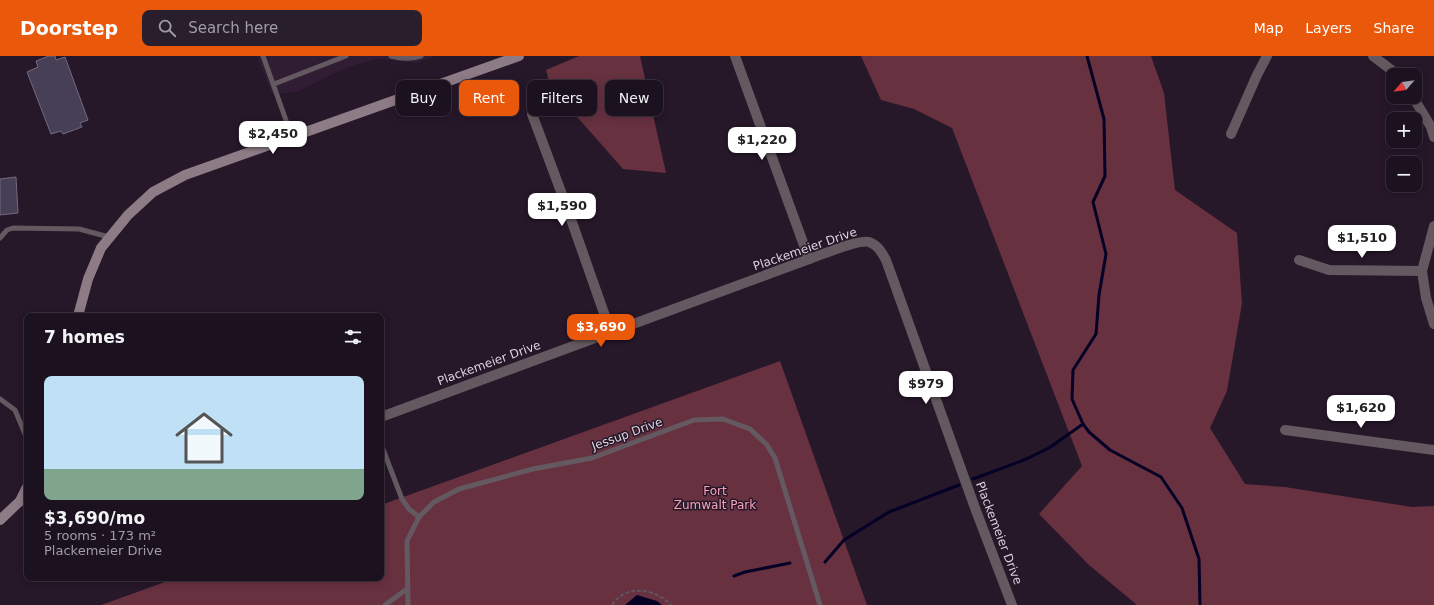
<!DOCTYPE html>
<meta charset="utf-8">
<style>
body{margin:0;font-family:"DejaVu Sans",sans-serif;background:#291f2c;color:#f1f3f6;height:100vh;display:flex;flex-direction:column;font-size:15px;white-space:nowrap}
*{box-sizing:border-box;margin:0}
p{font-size:13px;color:#a09da4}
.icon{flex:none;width:22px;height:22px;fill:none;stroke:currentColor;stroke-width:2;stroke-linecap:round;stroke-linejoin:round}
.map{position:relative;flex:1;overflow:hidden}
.panel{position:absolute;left:24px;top:257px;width:360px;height:268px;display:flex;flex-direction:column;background:#1c111f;border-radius:8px;box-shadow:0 2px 10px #0003,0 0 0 1px #3a313d}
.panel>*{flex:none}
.guide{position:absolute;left:396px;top:24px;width:380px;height:36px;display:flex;gap:8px}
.needle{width:26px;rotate:242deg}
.fabs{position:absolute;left:1386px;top:12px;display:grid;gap:8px}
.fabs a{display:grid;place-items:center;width:36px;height:36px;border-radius:8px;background:#1c111f;box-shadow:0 2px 10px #0003,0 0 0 1px #3a313d;font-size:20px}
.price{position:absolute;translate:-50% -34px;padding:0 9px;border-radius:8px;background:#fff;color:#222;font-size:13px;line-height:26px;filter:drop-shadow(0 1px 2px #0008)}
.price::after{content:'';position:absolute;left:50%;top:24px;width:12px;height:9px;margin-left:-6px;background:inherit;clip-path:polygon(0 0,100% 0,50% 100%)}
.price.active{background:#ea580c;color:#fff}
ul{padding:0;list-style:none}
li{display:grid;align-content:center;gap:8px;height:212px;padding:0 20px}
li+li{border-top:1px solid #3a313d}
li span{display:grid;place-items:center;height:124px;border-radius:8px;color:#555}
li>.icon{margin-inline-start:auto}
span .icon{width:72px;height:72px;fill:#fffc;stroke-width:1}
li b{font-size:17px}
h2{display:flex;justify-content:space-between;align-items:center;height:48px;padding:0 20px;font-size:17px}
.pill{padding:0 14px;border-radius:8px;background:#1c111f;box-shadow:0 2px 10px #0003,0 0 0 1px #3a313d;font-size:14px;line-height:36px}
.pill.active{background:#ea580c;color:#fff}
header{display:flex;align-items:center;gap:24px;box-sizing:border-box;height:56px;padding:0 20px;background:#ea580c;color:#fff}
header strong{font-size:19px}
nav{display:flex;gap:22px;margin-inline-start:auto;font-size:14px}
.search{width:280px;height:36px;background:#291f2c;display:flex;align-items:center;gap:10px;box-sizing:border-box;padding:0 14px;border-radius:8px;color:#a09da4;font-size:15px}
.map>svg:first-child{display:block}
</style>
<header>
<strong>Doorstep</strong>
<div class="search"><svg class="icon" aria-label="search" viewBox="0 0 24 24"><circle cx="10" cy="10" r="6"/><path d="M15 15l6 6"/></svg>Search here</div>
<nav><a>Map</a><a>Layers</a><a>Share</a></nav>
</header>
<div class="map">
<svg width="1434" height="549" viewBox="0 0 1434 549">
<rect width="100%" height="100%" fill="#261729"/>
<path fill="#301d34" d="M 257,0 L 436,0 L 417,7 L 378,3 L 348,11 L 297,36 L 272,38 Z"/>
<g fill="#673140">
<path d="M 579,0 L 640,0 L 666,117 L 623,113 L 550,30 L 546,14 Z"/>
<path d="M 861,0 L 1151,0 L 1164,37 L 1175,134 L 1237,177 L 1242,247 L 1227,335 L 1210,372 L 1245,428 L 1285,431 L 1412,451 L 1434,450 L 1434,549 L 1137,549 L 1089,509 L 1039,458 L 1082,410 L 952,72 L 914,53 L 881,44 Z"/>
<path d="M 780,305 L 867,549 L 101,549 L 176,522 L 381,522 L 381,449 Z"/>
</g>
<path fill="#050025" d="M 637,539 L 657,545 L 662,549 L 625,549 Z"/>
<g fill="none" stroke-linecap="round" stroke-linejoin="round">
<g stroke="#050025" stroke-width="3">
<path d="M 1087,0 L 1104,63 L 1105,120 L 1093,146 L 1106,198 L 1099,239 L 1096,278 L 1073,314 L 1072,343 L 1083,368 L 1089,376 L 1110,394 L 1161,421 L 1182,452 L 1199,503 L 1200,549"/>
<path d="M 973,423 L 1024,404 L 1049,392 L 1083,368"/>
<path d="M 825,506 L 844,484 L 889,456 L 959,429"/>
<path d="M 734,520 L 745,516 L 790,507"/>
</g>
</g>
<g fill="#463f55" stroke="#726a83">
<path d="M 49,0 L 55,0 L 56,4 L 65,1 L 88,64 L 80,67 L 82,71 L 63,78 L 61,75 L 51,78 L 27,16 L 38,11 L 36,5 Z"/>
<path d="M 16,121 L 18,157 L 0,159 L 0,123 Z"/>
</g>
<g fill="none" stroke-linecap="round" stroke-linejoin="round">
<path stroke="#615464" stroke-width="2" stroke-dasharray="4 2" stroke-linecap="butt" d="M 612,549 C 626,527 656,533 671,549"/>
<g stroke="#645960" stroke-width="5">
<path d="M 263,0 L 292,81"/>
<path d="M 391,0 C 402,3 411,3 421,0"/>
<path d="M 274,28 L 346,0"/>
<path d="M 0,182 L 7,174 L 13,172 L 79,173 L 109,181"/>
<path d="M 0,343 L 15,354 L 27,383"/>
<path d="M 381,388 L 402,443 L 409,453 L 419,461"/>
<path d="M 385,549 L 407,533"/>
<path d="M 408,549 L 407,485 L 419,461 L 434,446 L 459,433 L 533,413 L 592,402 L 694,364 L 723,363 L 750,373 L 767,389 L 775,402 L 820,549"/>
</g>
<g stroke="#645960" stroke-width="10">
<path d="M 735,0 L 809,203"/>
<path d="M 1373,0 L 1398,19"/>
<path d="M 1413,41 L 1431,71 L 1434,81"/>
<path d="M 532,58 L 566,149 L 611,277"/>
<path d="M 1231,78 L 1257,19 L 1267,0"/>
<path d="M 1434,170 L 1422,215 L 1426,242 L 1434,268"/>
<path d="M 1299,204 L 1329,214 L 1422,215"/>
<path d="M 381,361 L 812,202 C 824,198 859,183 869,186 C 878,189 882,197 886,204 L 975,452 L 1012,549"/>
<path d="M 1285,374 L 1434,394"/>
</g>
<g stroke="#8d7b85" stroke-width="10">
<path d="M 78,260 L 88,223 L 101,192 L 128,159 L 153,136 L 185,119 L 519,0"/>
<path d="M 0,464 L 20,445 L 27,431"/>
</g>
</g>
<g text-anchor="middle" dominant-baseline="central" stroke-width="3" stroke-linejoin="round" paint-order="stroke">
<g font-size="12" fill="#dcd2de" stroke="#261729">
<text transform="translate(805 193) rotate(-19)">Plackemeier Drive</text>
<text transform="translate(489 307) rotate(-20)">Plackemeier Drive</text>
<text transform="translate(627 378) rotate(-20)">Jessup Drive</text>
<text transform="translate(999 477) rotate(69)">Plackemeier Drive</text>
</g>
<g font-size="12" fill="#f8a3b7" stroke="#261729">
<text x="715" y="435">Fort<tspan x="715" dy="14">Zumwalt Park</tspan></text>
</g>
</g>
</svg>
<div class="fabs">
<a><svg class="needle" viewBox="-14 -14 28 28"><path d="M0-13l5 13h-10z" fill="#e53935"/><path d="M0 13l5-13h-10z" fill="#a09da4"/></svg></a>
<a>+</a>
<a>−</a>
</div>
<b class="price" style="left:273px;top:99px">$2,450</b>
<b class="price" style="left:762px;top:105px">$1,220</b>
<b class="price" style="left:562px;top:171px">$1,590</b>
<b class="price" style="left:1362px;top:203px">$1,510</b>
<b class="price active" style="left:601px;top:292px">$3,690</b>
<b class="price" style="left:926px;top:349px">$979</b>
<b class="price" style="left:1361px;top:373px">$1,620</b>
<div class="guide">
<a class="pill">Buy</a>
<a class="pill active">Rent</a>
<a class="pill">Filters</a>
<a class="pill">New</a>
</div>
<section class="panel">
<h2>7 homes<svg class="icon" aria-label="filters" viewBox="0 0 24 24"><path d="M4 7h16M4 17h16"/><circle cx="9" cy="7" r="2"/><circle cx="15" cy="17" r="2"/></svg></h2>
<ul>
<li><span style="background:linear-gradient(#bfe0f5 75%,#7fa58c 0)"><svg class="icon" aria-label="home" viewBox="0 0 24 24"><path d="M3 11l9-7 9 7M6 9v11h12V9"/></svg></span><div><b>$3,690/mo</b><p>5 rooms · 173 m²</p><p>Plackemeier Drive</p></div></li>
</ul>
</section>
</div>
